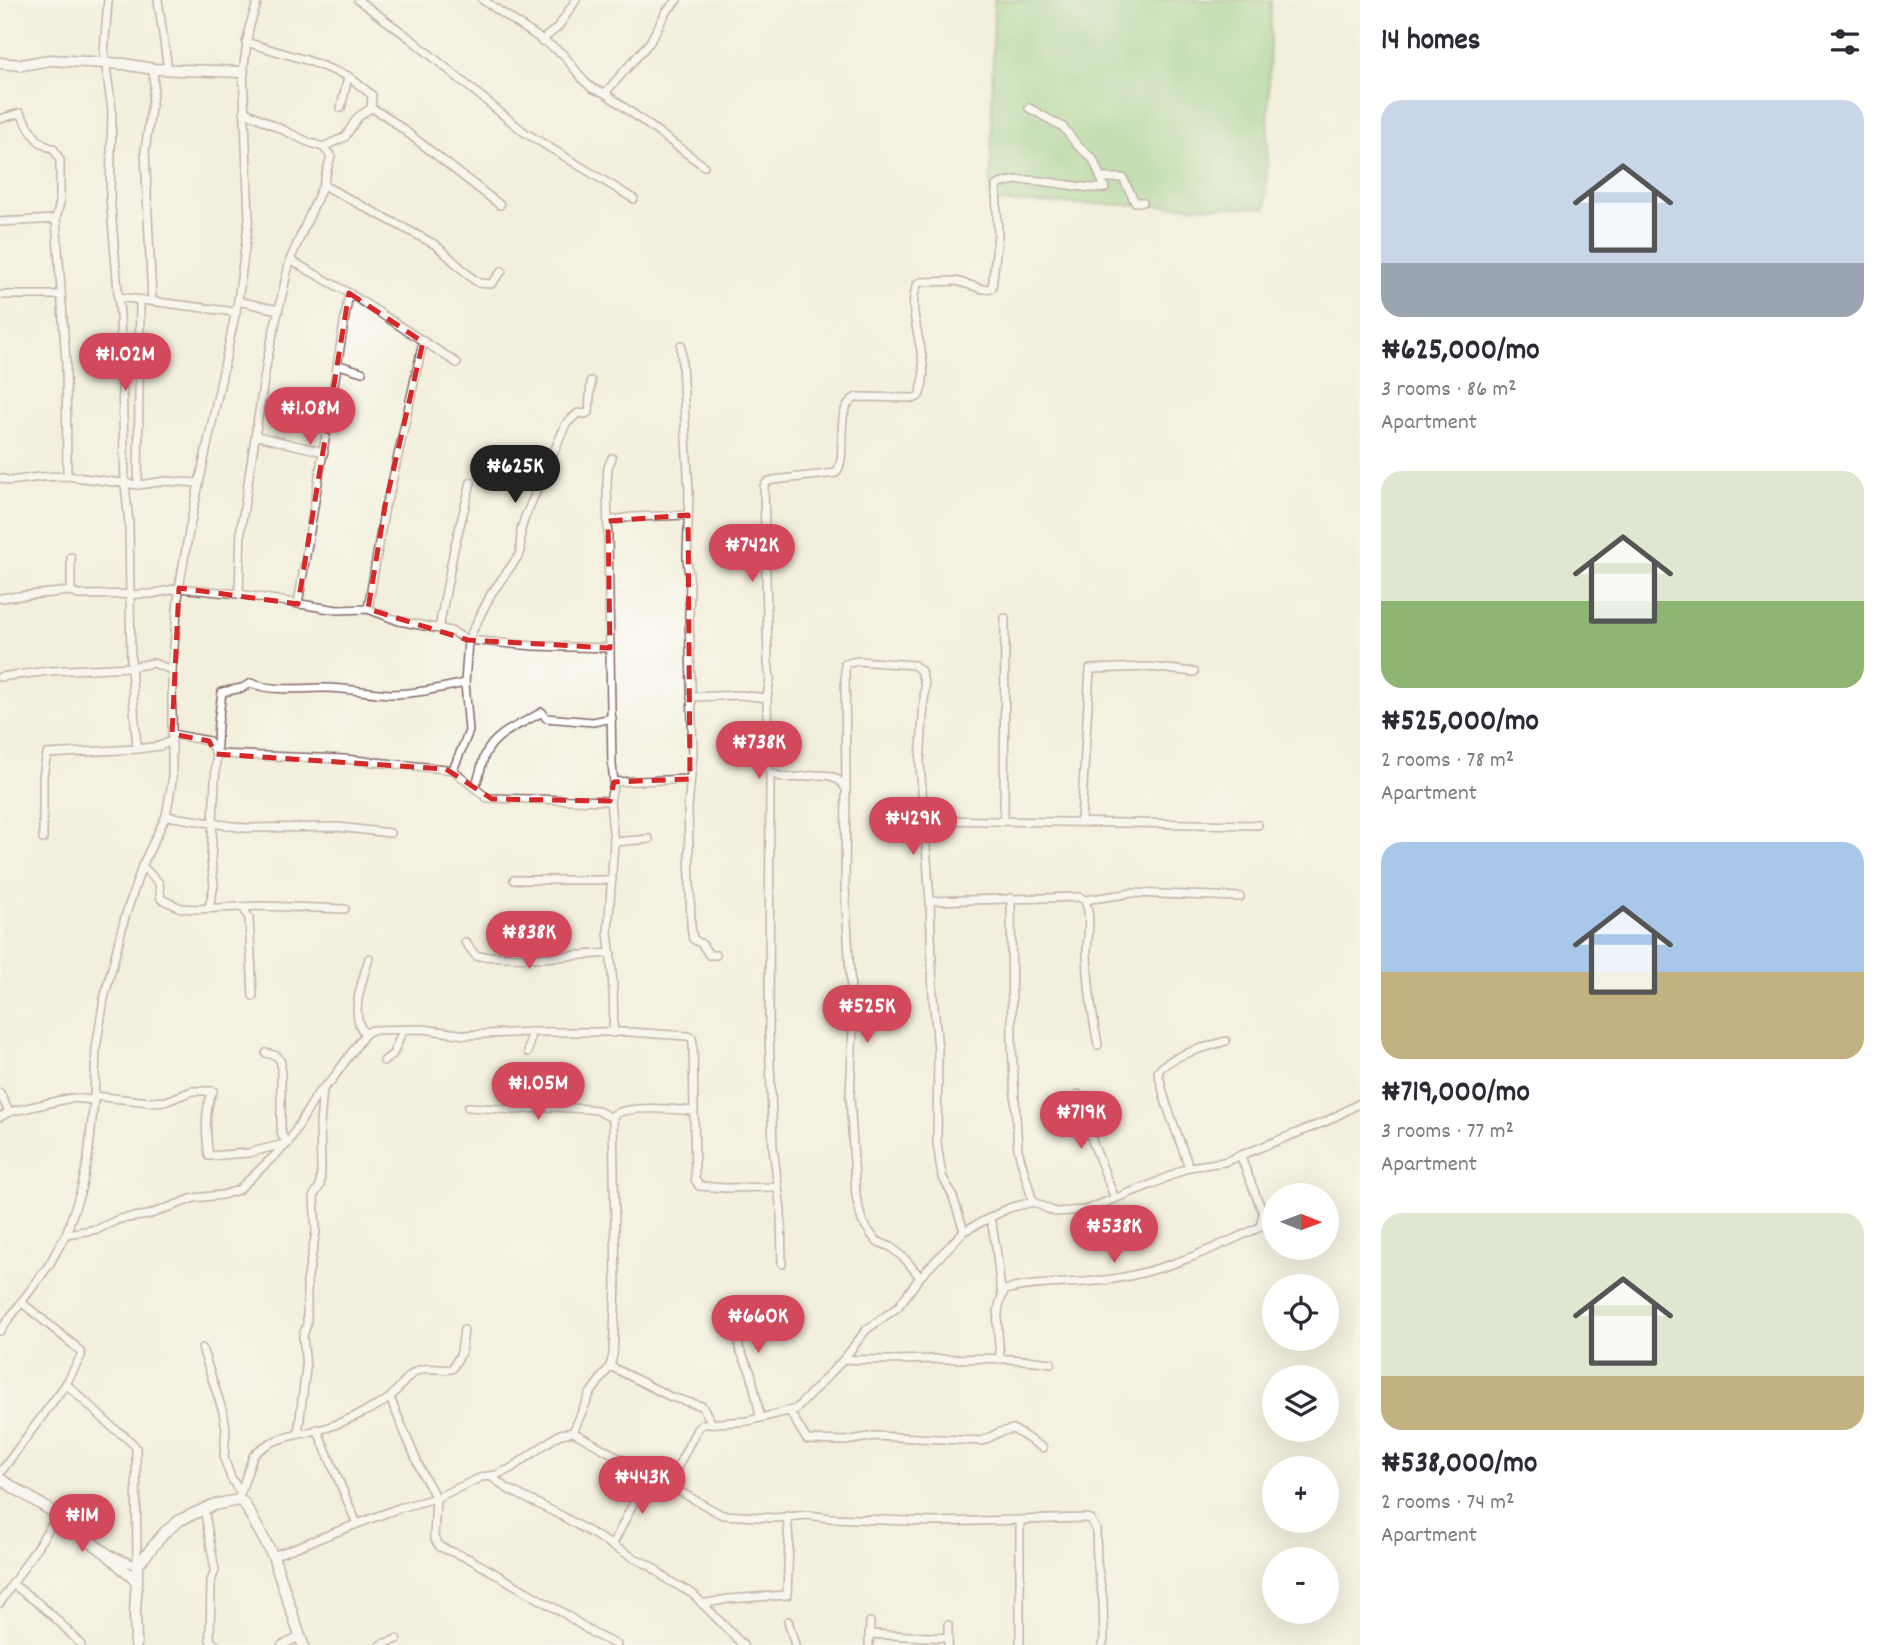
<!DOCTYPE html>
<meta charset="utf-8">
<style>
body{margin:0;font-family:Dekko,sans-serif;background:#f7f7f7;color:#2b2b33;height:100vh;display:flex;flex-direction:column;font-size:26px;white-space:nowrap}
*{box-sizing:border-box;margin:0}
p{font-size:23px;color:#7c7c81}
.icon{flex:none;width:38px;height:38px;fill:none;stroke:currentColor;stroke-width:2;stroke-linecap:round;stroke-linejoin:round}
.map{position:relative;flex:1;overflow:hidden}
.panel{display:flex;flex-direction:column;background:#fff;width:525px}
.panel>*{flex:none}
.needle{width:46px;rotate:91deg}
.fabs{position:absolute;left:1262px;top:1183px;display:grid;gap:14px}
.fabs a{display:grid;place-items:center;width:77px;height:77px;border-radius:50%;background:#fff;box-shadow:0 7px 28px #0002;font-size:35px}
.price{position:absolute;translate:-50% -60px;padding:0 16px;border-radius:24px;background:#d1495b;color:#fff;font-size:23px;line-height:46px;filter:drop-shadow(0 2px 4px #0008)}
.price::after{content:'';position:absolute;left:50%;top:42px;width:21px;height:16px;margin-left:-10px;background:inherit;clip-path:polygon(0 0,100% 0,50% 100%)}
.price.selected{background:#222;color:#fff}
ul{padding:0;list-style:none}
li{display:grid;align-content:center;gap:14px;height:371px;padding:0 21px}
li span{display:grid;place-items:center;height:217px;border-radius:21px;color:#555}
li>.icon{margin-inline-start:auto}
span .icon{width:126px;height:126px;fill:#fffc;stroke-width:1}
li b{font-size:30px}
h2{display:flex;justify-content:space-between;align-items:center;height:84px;padding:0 21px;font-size:30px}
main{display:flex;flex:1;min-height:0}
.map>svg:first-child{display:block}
</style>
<main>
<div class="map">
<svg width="1360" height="1645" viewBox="0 0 1360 1645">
<rect width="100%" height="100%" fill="#fdfcf7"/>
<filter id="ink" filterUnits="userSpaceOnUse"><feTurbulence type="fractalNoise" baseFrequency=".0143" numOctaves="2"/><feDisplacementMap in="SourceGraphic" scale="14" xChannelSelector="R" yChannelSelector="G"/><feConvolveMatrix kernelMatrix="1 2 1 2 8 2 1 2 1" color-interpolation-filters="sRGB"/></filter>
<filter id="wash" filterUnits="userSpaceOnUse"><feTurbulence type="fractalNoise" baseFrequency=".00686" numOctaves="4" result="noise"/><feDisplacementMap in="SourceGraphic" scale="28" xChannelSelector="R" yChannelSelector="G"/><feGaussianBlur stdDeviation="1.57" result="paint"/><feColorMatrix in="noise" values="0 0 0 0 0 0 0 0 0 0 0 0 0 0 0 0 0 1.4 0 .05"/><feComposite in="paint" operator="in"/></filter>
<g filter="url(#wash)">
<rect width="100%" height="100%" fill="#f2efdc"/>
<path fill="#8cc97e" stroke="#6b7454" stroke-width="2" d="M 994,0 L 1271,0 L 1266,208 L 990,202 Z"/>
</g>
<g filter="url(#ink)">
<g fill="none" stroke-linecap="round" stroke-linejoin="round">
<defs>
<g id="street">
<path d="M 108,0 L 104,52 L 112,110 L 110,196 L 120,315 L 125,484 L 129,524 L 131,667 L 137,749"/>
<path d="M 158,0 L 168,70"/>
<path d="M 358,0 L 411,39 L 524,132 L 634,199"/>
<path d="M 483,0 L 563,54 L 584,81 L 593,89 L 605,93 L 704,166"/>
<path d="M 541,41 L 558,27 L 576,0"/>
<path d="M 246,42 L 306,60 L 348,76 L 341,108"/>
<path d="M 348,76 L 372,95 L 371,108"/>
<path d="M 605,93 L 650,42 L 666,12 L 677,0"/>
<path d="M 371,108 L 386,116 L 500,205"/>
<path d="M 244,111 L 308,142 L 323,147 L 331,156 L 323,185 L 290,260"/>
<path d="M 0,119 L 20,113 C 29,126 36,146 53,148 L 60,160 L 60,202 L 56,219 L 66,362 L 67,476"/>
<path d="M 323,147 L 345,137 L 358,117 L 371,108"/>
<path d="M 1101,178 L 1123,178 L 1135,202 L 1143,202"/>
<path d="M 323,185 L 436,245 L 473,279 L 479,283 L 491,284 L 502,271"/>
<path d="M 0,222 L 56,219"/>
<path d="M 0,295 L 61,295"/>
<path d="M 118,297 L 236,312"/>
<path d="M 152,301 L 145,151 L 154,87 L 153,69"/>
<path d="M 238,301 L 278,310"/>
<path d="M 681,345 L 689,493 L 687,560 L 690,584 L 689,615 L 693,754 L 688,808 L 691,926 L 693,939 L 702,944 L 709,955 L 716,955"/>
<path d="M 339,365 L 362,372"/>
<path d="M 257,436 L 324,452"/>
<path d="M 612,458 L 608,467 L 607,483 L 612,765 L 614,782 L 610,801 L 614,842 L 608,932 C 612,965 615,998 613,1033"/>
<path d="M 0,478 L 10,481 L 40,477 L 67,476 L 138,485 L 166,481 L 198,483"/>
<path d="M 138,485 L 140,301"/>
<path d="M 608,521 L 631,517 L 688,515"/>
<path d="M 71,557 L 71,591"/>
<path d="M 239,594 L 241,528 L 267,360 L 290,260 L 349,293 L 457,363"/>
<path d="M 0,598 L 71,591 L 78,595 L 151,594 L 179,588 L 239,594 L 337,610 L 368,609 L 399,621 L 451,631 L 468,640 L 534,646 L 610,648"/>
<path d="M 298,604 L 349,293"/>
<path d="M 368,609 L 385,506 L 390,492 L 423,342"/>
<path d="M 439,628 L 454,549 L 471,482"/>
<path d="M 0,677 L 49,671 L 131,667 L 153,663 L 172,670"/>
<path d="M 691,697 L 740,695 L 767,698"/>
<path d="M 172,734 L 209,741 L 216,754 L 344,759 L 446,769 L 453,770 L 487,798 L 610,801"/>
<path d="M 453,770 L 469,731 L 465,683 L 468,640 L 491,594 L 520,554 L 521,530 L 525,517 L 566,424 L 578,413 L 585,414 L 589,412 L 591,381"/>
<path d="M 770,772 L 769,1034 L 773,1147 L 781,1211 L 782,1264"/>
<path d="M 614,782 L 690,779"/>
<path d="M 475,786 C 480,776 481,765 485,755 C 495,732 523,724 542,712 L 546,718 L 593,722 L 612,718"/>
<path d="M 846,788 L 845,664 L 857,661 L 914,665 L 921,671 L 925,686 L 920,763 L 930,901"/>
<path d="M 926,812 L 933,820 L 1258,825"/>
<path d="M 166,816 L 245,828 L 338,827 L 390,833"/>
<path d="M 1004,820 L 1005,618"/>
<path d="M 1081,821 L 1090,669 L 1149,667 L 1194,672"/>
<path d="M 43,839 L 43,776 L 47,754 L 137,749 L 160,746 L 171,741"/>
<path d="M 614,842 L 649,839"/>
<path d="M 142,866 L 159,883 L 161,899 L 181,908 L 195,909 L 261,906 L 345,909"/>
<path d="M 514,880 L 612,880"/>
<path d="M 1011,898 L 1012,1047 L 1018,1150 L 1033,1202"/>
<path d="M 1085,900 L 1132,893 L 1240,897"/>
<path d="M 209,907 L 214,886 L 211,859 L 218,723 L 222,692 L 242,688 L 251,683 C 271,692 303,688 325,688 C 347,688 368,693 390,694 C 415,694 441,688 465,683"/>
<path d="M 243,907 L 249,918 L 253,996"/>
<path d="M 465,942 L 476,956 L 540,958 L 611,953"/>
<path d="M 365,1034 C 348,1015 363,980 369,958"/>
<path d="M 528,1052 L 531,1032"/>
<path d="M 384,1061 L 393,1054 L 403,1030"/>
<path d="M 213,1091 C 204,1108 206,1137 209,1156 L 248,1153 L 288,1143 L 282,1136 L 281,1129 L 281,1062 L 277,1056 L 266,1053"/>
<path d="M 0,1093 L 9,1112"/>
<path d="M 1078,1094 L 1093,1143 L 1115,1199"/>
<path d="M 94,1096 L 150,1102 L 167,1101 L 192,1091 L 213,1091"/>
<path d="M 468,1107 L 516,1110 L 553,1107 L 587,1109 L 597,1110 L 613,1119"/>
<path d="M 0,1117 L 9,1112 L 71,1098 L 94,1100"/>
<path d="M 1189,1167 L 1166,1103 L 1158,1072 C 1168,1055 1208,1047 1226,1041"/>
<path d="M 990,1219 C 998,1243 997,1270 1002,1295"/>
<path d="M 964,1231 L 952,1194 L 942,1176 L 937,1143 L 938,1049 L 933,996 L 930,901 L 1079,897 L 1085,900 C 1092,918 1087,935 1087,954 C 1088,985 1092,1015 1098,1045"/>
<path d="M 66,1234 L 98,1229 L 119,1219 L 148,1215 L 194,1198 L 222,1195 L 238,1190 L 288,1143 L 318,1093 L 331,1081 L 365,1034 L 372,1030 L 423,1029 L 466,1035 L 531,1032 L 629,1032 L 688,1036 L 692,1038 L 693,1044 L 695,1179 L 699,1186 L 726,1188 L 778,1187"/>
<path d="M 920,1277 L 906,1260 L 891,1247 L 876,1241 L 862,1221 L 856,1196 L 850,1097 L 853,1026 L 845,887 L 846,789 C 829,759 795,789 770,772 L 768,764 L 767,698 L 770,678 L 768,662 L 764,486 L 767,482 L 773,480 L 836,473 C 850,454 831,408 857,397 L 915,398 L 919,396 C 935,360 902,315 918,283 L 922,282 L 956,281 L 983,289 L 992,288 L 998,235 L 996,186 C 1022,170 1078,191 1105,188 L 1093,159 L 1078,146 L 1063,127 L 1029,108"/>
<path d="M 724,1304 L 739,1336 L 739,1348 L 751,1373 L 760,1416"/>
<path d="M 0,1331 L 49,1265 L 66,1234 L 81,1190 L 88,1159 L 94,1100 L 96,1048 L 104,999 L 125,917 L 142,866 L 166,816 L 172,782 L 172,670 L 179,588 L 190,526 L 238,301 L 249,218 L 243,72 L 249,28 L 258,0"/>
<path d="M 202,1348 L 223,1412 L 226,1428 L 224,1458 L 231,1478 L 240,1492"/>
<path d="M 844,1359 C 913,1363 982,1353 1051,1363"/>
<path d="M 1000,1359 C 999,1337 993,1310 1005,1290 C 1040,1281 1077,1285 1113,1279 C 1164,1271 1213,1249 1260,1227 L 1263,1213 L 1240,1155"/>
<path d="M 610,1366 L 671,1397 L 702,1406 L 712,1423"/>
<path d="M 66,1384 C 82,1398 96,1412 111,1426 C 119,1433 131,1439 136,1448 L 137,1566 L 110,1555"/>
<path d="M 390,1398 L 422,1473 L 436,1498 L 434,1538 L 440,1547 L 470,1559 L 565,1614 L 594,1634 L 617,1645"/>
<path d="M 790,1412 L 807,1440 L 845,1441 L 875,1436 L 982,1441 L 1000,1432 L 1013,1429 L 1043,1448"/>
<path d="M 317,1429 L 357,1524"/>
<path d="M 573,1432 L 590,1394 L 610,1366 L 613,1355 L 616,1285 L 613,1115 C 630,1105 672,1109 692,1111"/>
<path d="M 298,1434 L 306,1368 L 303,1336 L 307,1324 L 307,1282 L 316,1232 L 314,1195 L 320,1186 L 321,1168 L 320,1124 L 323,1088"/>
<path d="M 0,1473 L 66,1384 L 81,1356 L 81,1353 L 75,1346 L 21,1302"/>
<path d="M 490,1476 L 508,1489 L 562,1516 L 634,1558 L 651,1566 L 668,1580 L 693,1594 L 743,1645"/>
<path d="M 665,1482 L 677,1468 L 697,1429 L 703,1424 L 748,1421 L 796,1409 L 844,1359 L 866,1330 L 898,1307 L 920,1277 L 964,1231 L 1009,1208 L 1033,1202 L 1055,1212 L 1085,1210 L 1155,1183 L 1189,1167 L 1224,1162 L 1327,1121 L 1360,1103"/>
<path d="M 238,1500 L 253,1456 C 271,1435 304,1435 329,1427 C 343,1422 377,1407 388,1399 C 397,1392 405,1378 415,1372 C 427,1365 439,1371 452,1369 L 461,1353 L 464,1330"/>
<path d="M 204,1508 L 215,1570 L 211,1581 L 210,1640 L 216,1645"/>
<path d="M 612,1546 L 648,1474"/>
<path d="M 273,1556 L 399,1508 L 436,1498 L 482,1477 L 496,1475 L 510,1469 L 560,1434 L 573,1432 L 722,1515 L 775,1518 L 808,1515 L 831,1518 L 934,1522 L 1020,1520"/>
<path d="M 12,1584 C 40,1603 59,1620 81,1645"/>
<path d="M 0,1603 L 58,1515"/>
<path d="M 702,1604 L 728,1599 L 787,1595 L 789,1542 L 787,1516"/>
<path d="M 788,1621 L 795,1645"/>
<path d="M 948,1625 L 948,1638"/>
<path d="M 869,1634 L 948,1638 L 948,1645"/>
<path d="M 282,1645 L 300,1637"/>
<path d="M 380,1645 L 397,1639"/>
<path d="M 869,1645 L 870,1622"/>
<path d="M 1020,1645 L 1020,1520 L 1085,1518 L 1090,1519 L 1096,1529 L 1097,1562 L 1103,1600 L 1104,1640 L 1102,1645"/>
</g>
<g id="secondary">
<path d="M 0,63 L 21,65 L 50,60 L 124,64 L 153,69 L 243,72"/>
<path d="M 0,1479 L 58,1515 L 77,1532 L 106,1553 L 137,1582 L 135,1610 L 136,1645"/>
<path d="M 137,1582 L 137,1566 L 164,1533 L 180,1520 L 213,1505 L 238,1500 L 244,1503 L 273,1556 L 303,1645"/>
</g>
</defs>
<use href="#street" stroke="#856869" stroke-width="10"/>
<use href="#secondary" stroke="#856869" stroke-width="13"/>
<use href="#street" stroke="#fff" stroke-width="7"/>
<use href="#secondary" stroke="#fff" stroke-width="10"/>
</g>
</g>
<path d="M0 0H1360V1645H0ZM 349,293 L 423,342 L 385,506 L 368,609 L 468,640 L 610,648 L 608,521 L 688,515 L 690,779 L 614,782 L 610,801 L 492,799 L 446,769 L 216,754 L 209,741 L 172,734 L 179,588 L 298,604 Z" fill="#f2efdc" fill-opacity=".55" fill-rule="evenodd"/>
<path fill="none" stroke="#d62828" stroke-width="5" stroke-dasharray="14 9" stroke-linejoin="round" d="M 349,293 L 423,342 L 385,506 L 368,609 L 468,640 L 610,648 L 608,521 L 688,515 L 690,779 L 614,782 L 610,801 L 492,799 L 446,769 L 216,754 L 209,741 L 172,734 L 179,588 L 298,604 Z"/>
</svg>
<div class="fabs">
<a><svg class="needle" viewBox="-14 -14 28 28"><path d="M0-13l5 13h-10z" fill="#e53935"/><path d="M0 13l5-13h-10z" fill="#7c7c81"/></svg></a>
<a><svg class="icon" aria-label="locate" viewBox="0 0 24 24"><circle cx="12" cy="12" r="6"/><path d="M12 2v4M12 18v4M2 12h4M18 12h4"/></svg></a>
<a><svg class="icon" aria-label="layers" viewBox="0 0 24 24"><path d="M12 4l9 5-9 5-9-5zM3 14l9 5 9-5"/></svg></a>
<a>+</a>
<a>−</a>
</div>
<b class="price" style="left:125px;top:393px">₦1.02M</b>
<b class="price" style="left:310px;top:447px">₦1.08M</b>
<b class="price selected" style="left:515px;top:505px">₦625K</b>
<b class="price" style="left:752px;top:584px">₦742K</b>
<b class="price" style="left:759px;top:781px">₦738K</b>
<b class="price" style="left:913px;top:857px">₦429K</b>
<b class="price" style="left:529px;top:971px">₦838K</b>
<b class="price" style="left:867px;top:1045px">₦525K</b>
<b class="price" style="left:538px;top:1122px">₦1.05M</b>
<b class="price" style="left:1081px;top:1151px">₦719K</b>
<b class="price" style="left:1114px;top:1265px">₦538K</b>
<b class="price" style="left:758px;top:1355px">₦660K</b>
<b class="price" style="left:642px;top:1516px">₦443K</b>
<b class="price" style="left:82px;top:1554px">₦1M</b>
</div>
<section class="panel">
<h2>14 homes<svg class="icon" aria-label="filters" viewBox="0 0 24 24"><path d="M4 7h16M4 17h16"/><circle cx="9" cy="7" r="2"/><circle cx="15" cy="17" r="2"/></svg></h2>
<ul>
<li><span style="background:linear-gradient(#c9d6e8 75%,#9aa5b1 0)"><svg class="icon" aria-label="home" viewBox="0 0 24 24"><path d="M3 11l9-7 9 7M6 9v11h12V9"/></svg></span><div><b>₦625,000/mo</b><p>3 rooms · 86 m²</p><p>Apartment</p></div></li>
<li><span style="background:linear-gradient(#dfe7d0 60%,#8fb573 0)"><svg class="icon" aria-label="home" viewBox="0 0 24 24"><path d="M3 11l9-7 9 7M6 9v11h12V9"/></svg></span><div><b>₦525,000/mo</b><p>2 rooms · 78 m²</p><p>Apartment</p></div></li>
<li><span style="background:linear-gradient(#a9c7e8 60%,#c2b280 0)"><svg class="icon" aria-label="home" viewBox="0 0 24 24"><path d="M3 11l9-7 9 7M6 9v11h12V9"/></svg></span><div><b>₦719,000/mo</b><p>3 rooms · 77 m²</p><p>Apartment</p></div></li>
<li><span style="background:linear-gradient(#dfe7d0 75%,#c2b280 0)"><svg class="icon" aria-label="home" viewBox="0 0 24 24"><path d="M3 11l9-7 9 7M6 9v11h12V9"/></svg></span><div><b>₦538,000/mo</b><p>2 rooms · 74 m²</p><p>Apartment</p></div></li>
</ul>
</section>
</main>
